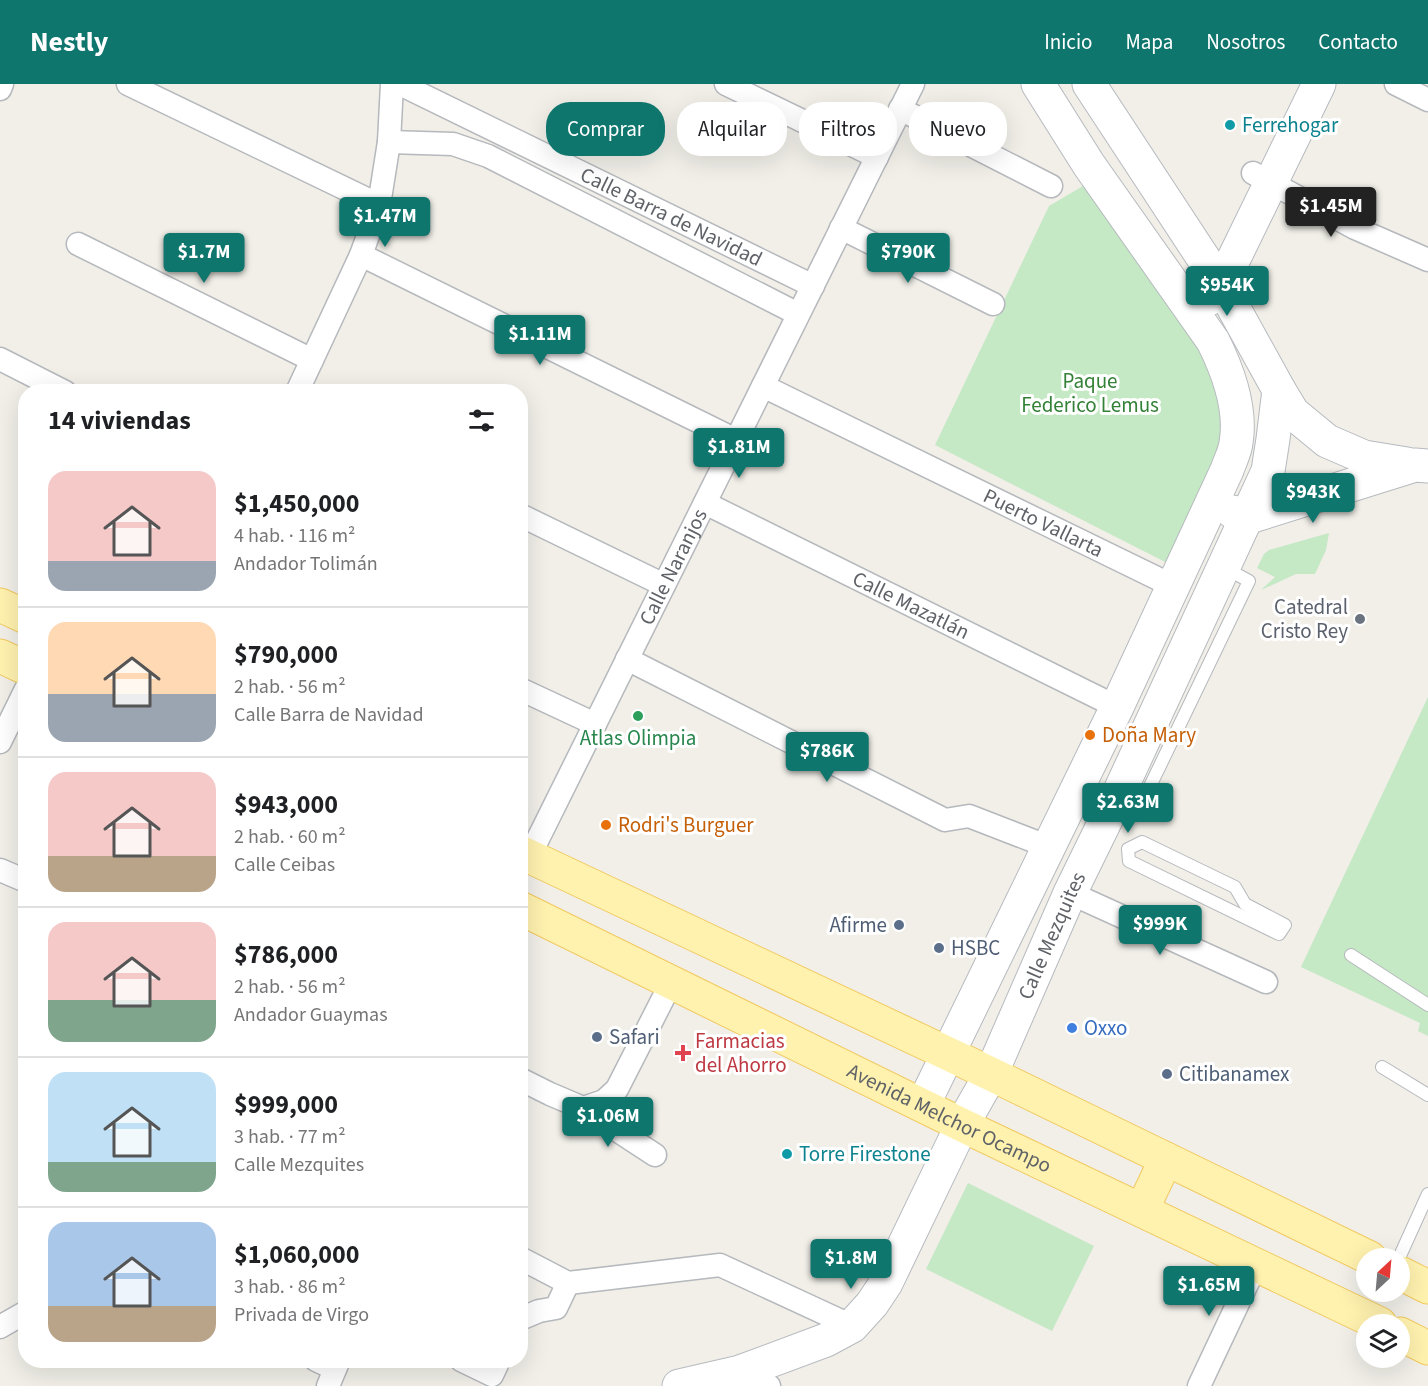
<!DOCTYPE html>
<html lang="es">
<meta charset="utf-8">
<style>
body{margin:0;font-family:"Source Sans 3",sans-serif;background:#f2f2f2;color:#202124;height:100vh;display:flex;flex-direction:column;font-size:22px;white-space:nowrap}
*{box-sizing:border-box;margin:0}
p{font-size:20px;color:#757577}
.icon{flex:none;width:33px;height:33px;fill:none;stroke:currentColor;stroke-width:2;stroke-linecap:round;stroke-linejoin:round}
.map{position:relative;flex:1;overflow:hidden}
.details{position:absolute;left:18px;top:300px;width:510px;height:984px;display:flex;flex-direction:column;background:#fff;border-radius:24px;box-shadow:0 6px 24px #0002}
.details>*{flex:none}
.banner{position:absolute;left:546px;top:18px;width:570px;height:54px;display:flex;gap:12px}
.needle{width:39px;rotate:26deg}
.buttons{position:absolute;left:1356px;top:1164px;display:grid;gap:12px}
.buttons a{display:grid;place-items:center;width:54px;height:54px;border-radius:50%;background:#fff;box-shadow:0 6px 24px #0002;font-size:30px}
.price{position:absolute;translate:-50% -51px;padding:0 14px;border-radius:6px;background:#0f766e;color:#fff;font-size:20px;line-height:39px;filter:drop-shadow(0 2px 3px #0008)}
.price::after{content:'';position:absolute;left:50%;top:36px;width:18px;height:14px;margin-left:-9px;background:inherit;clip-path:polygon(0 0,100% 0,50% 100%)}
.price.current{background:#222;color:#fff}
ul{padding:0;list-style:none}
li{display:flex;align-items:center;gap:18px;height:150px;padding:0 30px}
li+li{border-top:2px solid #e0e0e0}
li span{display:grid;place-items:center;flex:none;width:168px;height:120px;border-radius:18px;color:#555}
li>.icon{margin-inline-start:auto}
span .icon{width:72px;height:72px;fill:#fffc;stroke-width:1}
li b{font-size:26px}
h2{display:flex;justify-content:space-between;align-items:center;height:72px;padding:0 30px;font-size:26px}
.chip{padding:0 21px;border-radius:24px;background:#fff;box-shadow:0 6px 24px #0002;font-size:21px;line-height:54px}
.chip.current{background:#0f766e;color:#fff}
header{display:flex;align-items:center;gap:36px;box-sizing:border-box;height:84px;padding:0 30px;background:#0f766e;color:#fff}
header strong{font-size:28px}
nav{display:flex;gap:33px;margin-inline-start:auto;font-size:21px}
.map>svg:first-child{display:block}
</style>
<header>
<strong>Nestly</strong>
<nav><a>Inicio</a><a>Mapa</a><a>Nosotros</a><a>Contacto</a></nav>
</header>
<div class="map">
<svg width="1428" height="1302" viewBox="0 0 1428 1302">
<rect width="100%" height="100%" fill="#f1efe8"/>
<g fill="#c5e8c5">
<path d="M 1088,99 L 1211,280 L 1228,352 L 1173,482 L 935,361 L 1049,122 Z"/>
<path d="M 1329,449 L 1326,466 L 1315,490 L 1296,490 L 1261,506 L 1275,493 L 1257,484 L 1264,470 L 1269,466 Z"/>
<path d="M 1428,613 L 1428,952 L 1418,947 L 1420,939 L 1301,883 Z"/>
<path d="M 968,1099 L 1094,1162 L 1052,1247 L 926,1185 Z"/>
</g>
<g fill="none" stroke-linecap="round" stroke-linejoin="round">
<defs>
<g id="lane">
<path d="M 1120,710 L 1141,721 L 1249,497 L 1223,483"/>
<path d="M 1142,758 L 1235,803 L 1245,820 L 1285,841 L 1279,850 L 1129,777 L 1128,765 Z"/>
<path d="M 1351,871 L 1428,921"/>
<path d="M 1382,983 L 1428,1011"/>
<path d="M 1399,1174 L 1428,1110"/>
</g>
<g id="street">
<path d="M 128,0 L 379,121"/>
<path id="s1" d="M 400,0 L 813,202"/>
<path d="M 726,0 L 877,73"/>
<path d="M 1396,0 L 1428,16"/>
<path d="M 0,5 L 2,0"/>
<path d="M 900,25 L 1051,102"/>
<path d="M 389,58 L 453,60 L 488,72 L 798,230"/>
<path d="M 1253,89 L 1355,144 L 1428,176"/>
<path d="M 841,144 L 993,220"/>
<path d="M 78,160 L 312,276"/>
<path d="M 361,171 L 736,356"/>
<path d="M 0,275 L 65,308"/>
<path id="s2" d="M 763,302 L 1173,502"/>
<path d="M 297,308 L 361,171 L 379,121 L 389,58 L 392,0"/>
<path id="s3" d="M 705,419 L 1117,623"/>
<path d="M 520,431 L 664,501"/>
<path d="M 627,575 L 945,736 L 969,732 L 1049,763"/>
<path d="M 520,605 L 595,640"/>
<path d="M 0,658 L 26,605"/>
<path id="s4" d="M 529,773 L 913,0"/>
<path d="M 0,786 L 26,797"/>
<path d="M 1070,809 L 1266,898"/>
<path d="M 520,995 L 550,1010 L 583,1024 L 604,1017 L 617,1005 L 672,897"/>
<path d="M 583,1024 L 655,1071"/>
<path d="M 520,1174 L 568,1199 L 720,1181 L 852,1242"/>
<path d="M 520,1235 L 539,1227 L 556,1224 L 568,1199"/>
<path d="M 0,1243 L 26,1228"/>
<path d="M 316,1276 L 335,1285"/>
<path d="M 461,1276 L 492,1291 L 499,1276"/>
<path d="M 740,1288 L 769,1302"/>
<path d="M 328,1302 L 339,1276"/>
<path d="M 1199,1302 L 1256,1181"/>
</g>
<g id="secondary">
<path d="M 1209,215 L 1221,201 L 1319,0"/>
<path d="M 1279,306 L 1293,329 L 1327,357 L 1364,373 L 1407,380"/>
<path d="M 1233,428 L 1246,434 L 1415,381 L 1428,382"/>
<path d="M 923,1021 L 1117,623 L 1227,386 C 1230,377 1235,368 1236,359 C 1242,324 1228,287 1213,257 L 1089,81 L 1038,0"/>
<path id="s5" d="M 679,1302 L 740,1288 L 826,1256 L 852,1242 L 872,1220 L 886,1199 L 962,1041 L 991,990 L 1070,809 L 1119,709 L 1268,387 L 1273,355 L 1279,306 L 1221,201 L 1089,0"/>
</g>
<g id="primary">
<path d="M 0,521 L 26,533"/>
<path d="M 0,572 L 26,584"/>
<path d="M 520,768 L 991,990 L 1370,1174"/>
<path id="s6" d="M 520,824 L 962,1041 L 1380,1240"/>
<path d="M 1142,1126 L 1166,1075"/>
<path d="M 1400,1189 L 1428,1203"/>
<path d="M 1400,1250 L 1428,1264"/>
</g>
</defs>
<use href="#lane" stroke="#b5b8bc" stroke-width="14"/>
<use href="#street" stroke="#b5b8bc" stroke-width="25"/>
<use href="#secondary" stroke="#b6babf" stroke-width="35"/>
<use href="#primary" stroke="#f2c960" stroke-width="35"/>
<use href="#lane" stroke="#fff" stroke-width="12"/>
<use href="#street" stroke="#fff" stroke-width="22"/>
<use href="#secondary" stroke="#fff" stroke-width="33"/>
<use href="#primary" stroke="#fff2af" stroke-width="33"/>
</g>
<g fill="#0f9aa8" stroke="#fff" stroke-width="2">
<circle cx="1230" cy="41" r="6"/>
<circle cx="787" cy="1070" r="6"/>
</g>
<circle fill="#6b7280" stroke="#fff" stroke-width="2" cx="1360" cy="535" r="6"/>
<circle fill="#2e9e5b" stroke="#fff" stroke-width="2" cx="638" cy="632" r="6"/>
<g fill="#e8710a" stroke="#fff" stroke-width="2">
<circle cx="1090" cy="651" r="6"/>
<circle cx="606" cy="741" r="6"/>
</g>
<g fill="#5c6f8a" stroke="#fff" stroke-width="2">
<circle cx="899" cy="841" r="6"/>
<circle cx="939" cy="864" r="6"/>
<circle cx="597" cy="953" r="6"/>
<circle cx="1167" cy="990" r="6"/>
</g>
<circle fill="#3f7fe0" stroke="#fff" stroke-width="2" cx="1072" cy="944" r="6"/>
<path fill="#e0444e" stroke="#fff" stroke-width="2" d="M680 960h6v6h6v6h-6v6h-6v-6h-6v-6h6z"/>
<g text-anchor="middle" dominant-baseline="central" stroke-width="6" stroke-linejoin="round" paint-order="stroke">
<g font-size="21" fill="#0d838f" stroke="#fff" text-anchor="start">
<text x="1242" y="41">Ferrehogar</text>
<text x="799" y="1070">Torre Firestone</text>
</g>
<g font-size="21" fill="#5f6368" stroke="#fff">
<text stroke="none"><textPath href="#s1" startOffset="302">Calle Barra de Navidad</textPath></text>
<text stroke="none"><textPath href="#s2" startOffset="312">Puerto Vallarta</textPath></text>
<text stroke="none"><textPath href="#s4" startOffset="324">Calle Naranjos</textPath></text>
<text stroke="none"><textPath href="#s3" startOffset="230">Calle Mazatlán</textPath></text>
<text stroke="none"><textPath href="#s5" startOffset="624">Calle Mezquites</textPath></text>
<text stroke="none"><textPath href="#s6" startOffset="478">Avenida Melchor Ocampo</textPath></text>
</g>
<g font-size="21" fill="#348238" stroke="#fff">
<text x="1090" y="297">Paque<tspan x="1090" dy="24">Federico Lemus</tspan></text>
</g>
<g font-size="21" fill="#5b616d" stroke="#fff" text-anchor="end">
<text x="1348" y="523">Catedral<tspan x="1348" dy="24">Cristo Rey</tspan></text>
</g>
<g font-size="21" fill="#c56008" stroke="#fff" text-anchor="start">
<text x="1102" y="651">Doña Mary</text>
<text x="618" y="741">Rodri's Burguer</text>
</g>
<g font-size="21" fill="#27864d" stroke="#fff">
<text x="638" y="654">Atlas Olimpia</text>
</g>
<g font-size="21" fill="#4e5e75" stroke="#fff" text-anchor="start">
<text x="887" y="841" text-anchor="end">Afirme</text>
<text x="951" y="864">HSBC</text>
<text x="609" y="953">Safari</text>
<text x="1179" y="990">Citibanamex</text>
</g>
<g font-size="21" fill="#366cbe" stroke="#fff" text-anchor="start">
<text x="1084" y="944">Oxxo</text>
</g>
<g font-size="21" fill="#be3a42" stroke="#fff" text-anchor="start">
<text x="695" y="957">Farmacias<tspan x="695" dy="24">del Ahorro</tspan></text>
</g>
</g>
</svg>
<div class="buttons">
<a><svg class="needle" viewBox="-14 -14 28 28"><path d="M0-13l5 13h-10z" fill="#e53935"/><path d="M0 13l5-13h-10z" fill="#757577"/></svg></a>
<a><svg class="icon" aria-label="layers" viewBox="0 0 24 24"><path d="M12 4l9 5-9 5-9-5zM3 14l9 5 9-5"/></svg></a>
</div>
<b class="price current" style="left:1331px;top:154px">$1.45M</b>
<b class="price" style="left:385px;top:164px">$1.47M</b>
<b class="price" style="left:204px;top:200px">$1.7M</b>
<b class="price" style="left:908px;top:200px">$790K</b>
<b class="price" style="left:1227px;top:233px">$954K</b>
<b class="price" style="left:540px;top:282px">$1.11M</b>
<b class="price" style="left:739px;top:395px">$1.81M</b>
<b class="price" style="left:1313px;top:440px">$943K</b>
<b class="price" style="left:827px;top:699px">$786K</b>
<b class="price" style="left:1128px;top:750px">$2.63M</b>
<b class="price" style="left:1160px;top:872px">$999K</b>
<b class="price" style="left:608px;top:1064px">$1.06M</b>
<b class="price" style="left:851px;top:1206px">$1.8M</b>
<b class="price" style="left:1209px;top:1233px">$1.65M</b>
<div class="banner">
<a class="chip current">Comprar</a>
<a class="chip">Alquilar</a>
<a class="chip">Filtros</a>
<a class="chip">Nuevo</a>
</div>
<section class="details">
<h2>14 viviendas<svg class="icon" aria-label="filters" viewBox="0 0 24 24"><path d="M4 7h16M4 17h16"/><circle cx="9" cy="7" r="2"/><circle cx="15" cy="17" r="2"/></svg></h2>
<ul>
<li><span style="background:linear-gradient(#f6c9c9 75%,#9aa5b1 0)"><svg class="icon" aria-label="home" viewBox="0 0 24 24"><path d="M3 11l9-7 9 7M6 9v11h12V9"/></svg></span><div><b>$1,450,000</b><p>4 hab. · 116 m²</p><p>Andador Tolimán</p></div></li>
<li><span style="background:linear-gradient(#ffd9b3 60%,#9aa5b1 0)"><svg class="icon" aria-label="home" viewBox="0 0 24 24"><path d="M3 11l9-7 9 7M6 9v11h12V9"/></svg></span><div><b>$790,000</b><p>2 hab. · 56 m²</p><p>Calle Barra de Navidad</p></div></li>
<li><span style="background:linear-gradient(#f6c9c9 70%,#b9a48a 0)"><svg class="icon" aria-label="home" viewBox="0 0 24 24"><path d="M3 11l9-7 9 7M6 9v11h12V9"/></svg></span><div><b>$943,000</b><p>2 hab. · 60 m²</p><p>Calle Ceibas</p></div></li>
<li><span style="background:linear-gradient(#f6c9c9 65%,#7fa58c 0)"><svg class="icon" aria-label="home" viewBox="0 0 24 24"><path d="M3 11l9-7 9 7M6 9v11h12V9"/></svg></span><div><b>$786,000</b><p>2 hab. · 56 m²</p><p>Andador Guaymas</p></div></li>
<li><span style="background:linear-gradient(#bfe0f5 75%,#7fa58c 0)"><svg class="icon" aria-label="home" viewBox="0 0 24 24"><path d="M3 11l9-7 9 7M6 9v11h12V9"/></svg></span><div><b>$999,000</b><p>3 hab. · 77 m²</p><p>Calle Mezquites</p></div></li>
<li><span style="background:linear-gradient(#a9c7e8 70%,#b9a48a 0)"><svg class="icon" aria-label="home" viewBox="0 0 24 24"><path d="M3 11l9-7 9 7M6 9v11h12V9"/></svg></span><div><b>$1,060,000</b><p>3 hab. · 86 m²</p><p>Privada de Virgo</p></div></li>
</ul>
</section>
</div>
